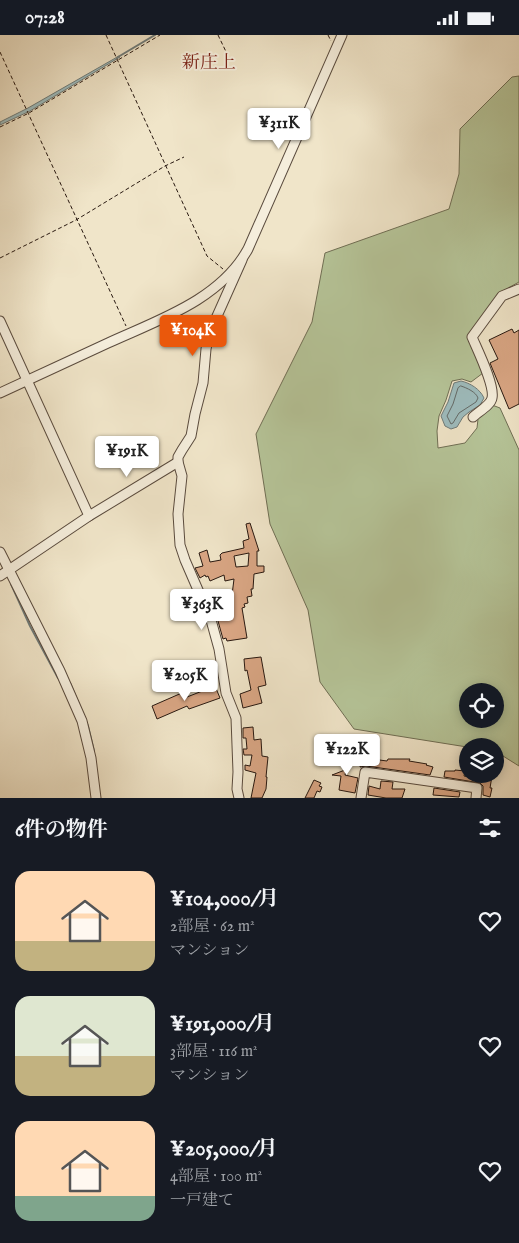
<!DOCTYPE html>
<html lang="ja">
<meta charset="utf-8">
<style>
body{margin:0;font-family:"IM FELL English","Noto Serif JP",serif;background:#20242c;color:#f1f3f6;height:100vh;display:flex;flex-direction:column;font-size:19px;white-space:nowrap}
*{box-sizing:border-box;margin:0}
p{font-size:16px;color:#9ea1a6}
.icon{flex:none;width:28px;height:28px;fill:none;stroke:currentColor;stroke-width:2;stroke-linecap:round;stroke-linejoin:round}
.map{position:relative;height:763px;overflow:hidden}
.sheet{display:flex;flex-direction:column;background:#171b24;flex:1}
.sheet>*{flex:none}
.controls{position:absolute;left:459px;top:648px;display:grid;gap:10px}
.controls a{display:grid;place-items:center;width:45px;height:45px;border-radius:50%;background:#171b24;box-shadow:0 2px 12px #0003;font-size:25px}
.price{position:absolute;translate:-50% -42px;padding:0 11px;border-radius:5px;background:#fff;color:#222;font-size:16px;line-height:32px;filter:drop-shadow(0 1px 2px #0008)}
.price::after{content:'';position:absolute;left:50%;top:30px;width:15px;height:11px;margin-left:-8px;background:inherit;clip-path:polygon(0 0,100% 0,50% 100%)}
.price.current{background:#ea580c;color:#fff}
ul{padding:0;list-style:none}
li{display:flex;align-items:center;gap:15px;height:125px;padding:0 15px}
li span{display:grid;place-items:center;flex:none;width:140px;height:100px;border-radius:15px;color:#555}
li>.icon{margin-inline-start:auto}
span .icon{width:60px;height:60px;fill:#fffc;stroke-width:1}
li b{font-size:21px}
h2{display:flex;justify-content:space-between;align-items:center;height:60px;padding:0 15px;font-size:21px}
.status{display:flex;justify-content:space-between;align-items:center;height:35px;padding:0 25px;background:#171b24;direction:ltr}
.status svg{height:14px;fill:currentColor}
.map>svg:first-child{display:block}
</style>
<div class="status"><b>07:28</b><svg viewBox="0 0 49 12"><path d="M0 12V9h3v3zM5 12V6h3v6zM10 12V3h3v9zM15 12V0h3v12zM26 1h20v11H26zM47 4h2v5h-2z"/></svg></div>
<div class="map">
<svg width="519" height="763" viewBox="0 0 519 763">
<rect width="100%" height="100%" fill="#f0e5c9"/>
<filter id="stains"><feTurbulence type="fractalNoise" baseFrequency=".004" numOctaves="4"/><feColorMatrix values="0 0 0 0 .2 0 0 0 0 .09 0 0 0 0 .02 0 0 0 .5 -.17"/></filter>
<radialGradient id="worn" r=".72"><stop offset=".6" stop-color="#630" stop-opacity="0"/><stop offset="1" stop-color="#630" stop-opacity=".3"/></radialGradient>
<path fill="#b6c599" stroke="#6f6e54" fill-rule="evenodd" d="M 519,41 L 519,247 L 499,258 L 469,301 L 483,338 L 471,347 L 462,344 L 452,346 L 446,365 L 439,381 L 437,396 L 438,413 L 465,408 L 477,393 L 478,384 L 492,370 L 500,373 L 519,415 L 519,731 L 495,716 L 495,711 L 467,712 L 354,694 L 320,647 L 308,575 L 270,489 L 256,399 L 312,287 L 325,218 L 449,174 L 459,139 L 460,94 L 512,42 ZM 468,656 L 495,656 L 495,684 L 468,684 Z"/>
<g fill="#9ebdbf" stroke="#6f7b79">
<path d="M 119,21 L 120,22 L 30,76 L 0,90 L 0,87 L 28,73 Z"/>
<path d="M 461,346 C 470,348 480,354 484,363 L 480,370 L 469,377 L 463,382 L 457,392 L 451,394 L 445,391 L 441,381 L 448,367 L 454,348 Z"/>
</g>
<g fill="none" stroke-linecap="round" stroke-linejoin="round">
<path stroke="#636a68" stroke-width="1" d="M 461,351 C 467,353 476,357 478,363 L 476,367 L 459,378 L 453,388 L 451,389 L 447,381 L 453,369 L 458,353 Z"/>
<g stroke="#6f7b79" stroke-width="2">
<path d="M 118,22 L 155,0"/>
<path d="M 11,549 L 30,591 L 58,643"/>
<path d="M 70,648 L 88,691 L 94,716"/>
</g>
</g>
<g fill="#d9a684" stroke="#281810" fill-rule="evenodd">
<path d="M 512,294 L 514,298 L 519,295 L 519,369 L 509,374 L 490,328 L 498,324 L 489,305 Z"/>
<path d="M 250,488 L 259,516 L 257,516 L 257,531 L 264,531 L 264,537 L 254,539 L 253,554 L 251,554 L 252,561 L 247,562 L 248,568 L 244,569 L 245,572 L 242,573 L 247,603 L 227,606 L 226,603 L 223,604 L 213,568 L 220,565 L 225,579 L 233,575 L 230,561 L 232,560 L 234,544 L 225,546 L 224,540 L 210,546 L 208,541 L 206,542 L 205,540 L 200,543 L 195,533 L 203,531 L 199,518 L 207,515 L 210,527 L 221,525 L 220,520 L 222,518 L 244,513 L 243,506 L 249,504 L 246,489 ZM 249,518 L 248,531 L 236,532 L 234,521 Z"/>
<path d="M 261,622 L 266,650 L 258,652 L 262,668 L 243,673 L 240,659 L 251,655 L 247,635 L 245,636 L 244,624 Z"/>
<path d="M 215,651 L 220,663 L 189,674 L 187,671 L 157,684 L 152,671 L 184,657 L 187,662 Z"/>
<path d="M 253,692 L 254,705 L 261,704 L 262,721 L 268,722 L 266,742 L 267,742 L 266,754 L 262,763 L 251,763 L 256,738 L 245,735 L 245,730 L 250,731 L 252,720 L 244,720 L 243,714 L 247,714 L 246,703 L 243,703 L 243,693 Z"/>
<path d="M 346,718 L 353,720 L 350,731 L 347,731 L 345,740 L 358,743 L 355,758 L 339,755 L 341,741 L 332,740 L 345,735 L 341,726 Z"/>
<path d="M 372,724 L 387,726 L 388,724 L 410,724 L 409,726 L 427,729 L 426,730 L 433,732 L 430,740 L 366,731 L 360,732 L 361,725 Z"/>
<path d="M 455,735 L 465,736 L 464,741 L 483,744 L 484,740 L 492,741 L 490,753 L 492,753 L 490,762 L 483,760 L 483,751 L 480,748 L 444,742 L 445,736 L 455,736 Z"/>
<path d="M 314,745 L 321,748 L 319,751 L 322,752 L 320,757 L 317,756 L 314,763 L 305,763 Z"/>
<path d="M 381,746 L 393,747 L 392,754 L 405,754 L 402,763 L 386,763 L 368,760 L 369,751 L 380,754 Z"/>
<path d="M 434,753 L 460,757 L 459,762 L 433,760 Z"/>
</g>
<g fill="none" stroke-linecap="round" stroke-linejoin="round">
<defs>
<g id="minor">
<path d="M 0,286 L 89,481"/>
<path d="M 0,358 C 36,341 72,325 108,308 C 158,285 220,265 248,214 L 342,0"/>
<path d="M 473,382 C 478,377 491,370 492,363 C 495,350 477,314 472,302 L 502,261 L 519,254"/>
<path d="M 0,517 L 60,636 L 82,686 L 91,723 L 96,763"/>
<path d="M 0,541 L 89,481 L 178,427"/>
<path d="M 239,763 L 237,754 L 238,737 L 236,683 L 226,658 L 219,614 L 211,585 L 185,525 L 180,510 L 178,479 L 182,441 L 178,427 L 178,422 L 182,415 L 191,401 L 195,379 L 203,348 L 206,314 L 209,299 L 242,225"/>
<path d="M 361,763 L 365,737 L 477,753 L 476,763"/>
</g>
</defs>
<use href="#minor" stroke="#5a4b3e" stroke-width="11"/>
<g stroke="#281810" stroke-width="1" stroke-dasharray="4 2.5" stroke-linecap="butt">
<path d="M 106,0 L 207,221 L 223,234"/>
<path d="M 218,0 L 230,25"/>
<path d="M 328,0 L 331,6"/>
<path d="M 0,17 L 126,291"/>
<path d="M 0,92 L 29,78 L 160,0"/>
<path d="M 0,223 L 76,185 L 165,131 L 184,122"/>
</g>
<use href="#minor" stroke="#f5eedc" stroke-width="9"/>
</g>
<g text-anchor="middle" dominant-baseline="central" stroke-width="4" stroke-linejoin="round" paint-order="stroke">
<g font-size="18" fill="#7a1f14" stroke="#f5eedc">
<text x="209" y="28">新庄上</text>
</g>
</g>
<rect width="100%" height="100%" filter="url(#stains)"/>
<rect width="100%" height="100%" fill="url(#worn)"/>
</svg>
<div class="controls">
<a><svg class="icon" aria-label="locate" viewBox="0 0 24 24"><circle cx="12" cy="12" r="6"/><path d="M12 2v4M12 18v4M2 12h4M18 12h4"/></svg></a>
<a><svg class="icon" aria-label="layers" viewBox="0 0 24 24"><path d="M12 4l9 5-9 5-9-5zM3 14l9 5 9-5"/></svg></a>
</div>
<b class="price" style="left:279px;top:115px">¥311K</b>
<b class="price current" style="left:193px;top:322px">¥104K</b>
<b class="price" style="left:127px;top:443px">¥191K</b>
<b class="price" style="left:202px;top:596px">¥363K</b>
<b class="price" style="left:185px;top:667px">¥205K</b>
<b class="price" style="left:347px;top:741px">¥122K</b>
</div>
<section class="sheet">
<h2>6件の物件<svg class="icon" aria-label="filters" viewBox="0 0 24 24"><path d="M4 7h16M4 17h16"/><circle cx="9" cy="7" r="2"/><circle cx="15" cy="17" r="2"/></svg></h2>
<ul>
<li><span style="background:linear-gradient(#ffd9b3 70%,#c2b280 0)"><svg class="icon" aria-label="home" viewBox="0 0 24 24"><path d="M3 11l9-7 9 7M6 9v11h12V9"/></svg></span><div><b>¥104,000/月</b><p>2部屋 · 62 m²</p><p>マンション</p></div><svg class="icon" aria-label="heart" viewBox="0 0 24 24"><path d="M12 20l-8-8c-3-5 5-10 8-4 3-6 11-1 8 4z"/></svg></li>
<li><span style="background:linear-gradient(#dfe7d0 60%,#c2b280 0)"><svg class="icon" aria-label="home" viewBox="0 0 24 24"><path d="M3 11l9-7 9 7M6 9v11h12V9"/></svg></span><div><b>¥191,000/月</b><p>3部屋 · 116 m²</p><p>マンション</p></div><svg class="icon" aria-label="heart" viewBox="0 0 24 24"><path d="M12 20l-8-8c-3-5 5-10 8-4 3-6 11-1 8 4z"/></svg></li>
<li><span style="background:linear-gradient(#ffd9b3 75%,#7fa58c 0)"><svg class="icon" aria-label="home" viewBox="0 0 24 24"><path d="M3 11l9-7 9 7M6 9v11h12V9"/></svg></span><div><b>¥205,000/月</b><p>4部屋 · 100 m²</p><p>一戸建て</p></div><svg class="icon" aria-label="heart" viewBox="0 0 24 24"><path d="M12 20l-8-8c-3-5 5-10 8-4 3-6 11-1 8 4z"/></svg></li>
</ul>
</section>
